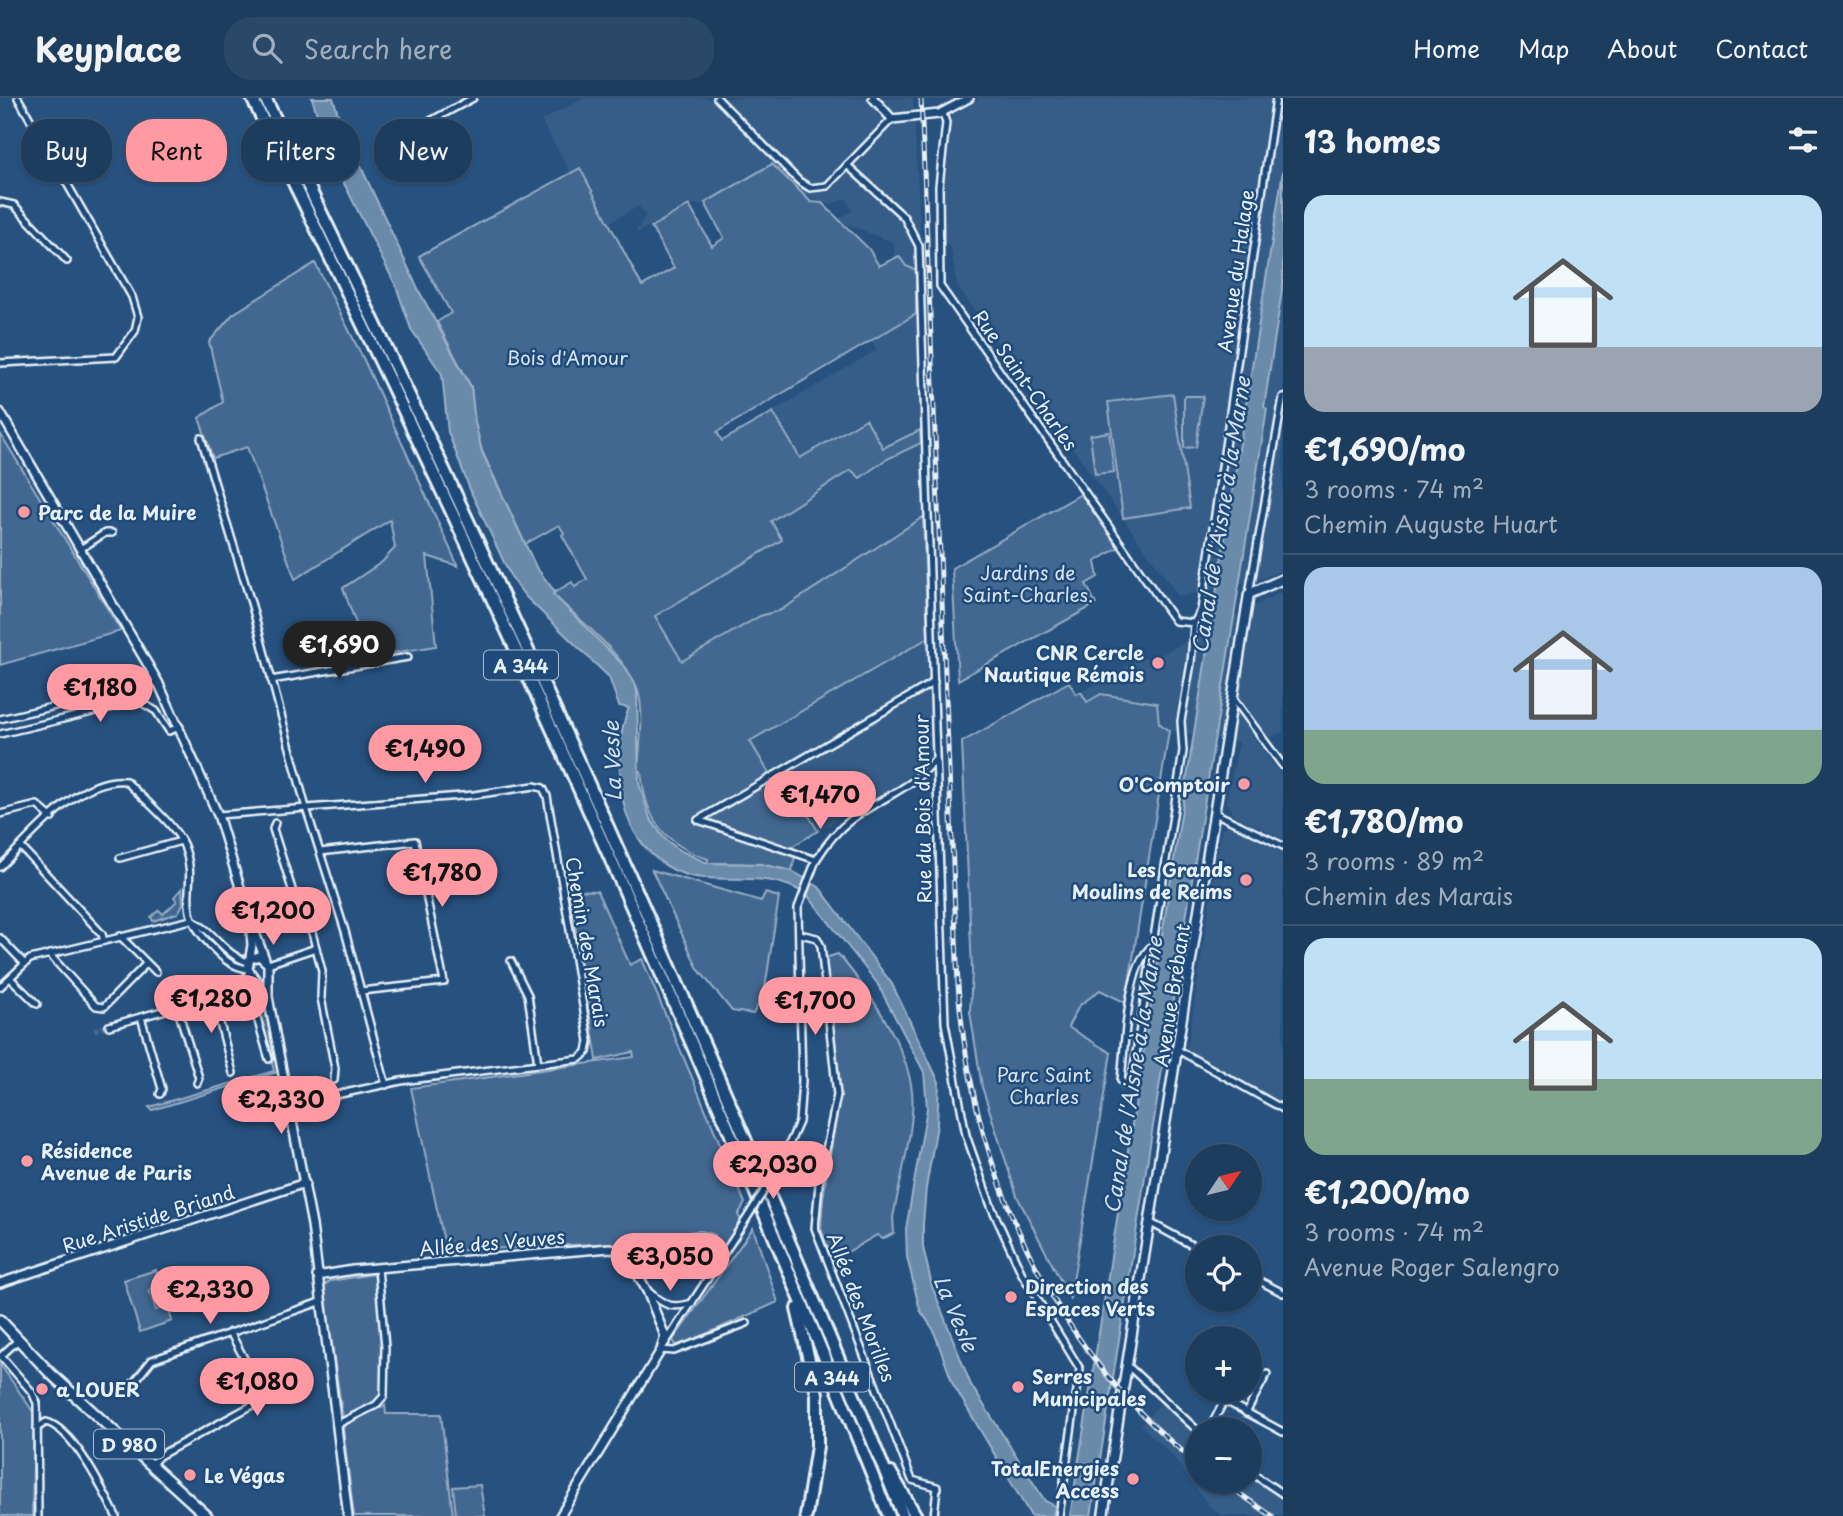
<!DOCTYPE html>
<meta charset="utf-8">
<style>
body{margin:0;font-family:"Playpen Sans",sans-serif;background:#2a4868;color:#f1f3f6;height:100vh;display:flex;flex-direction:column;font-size:26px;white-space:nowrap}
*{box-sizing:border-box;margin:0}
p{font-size:23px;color:#a0aebd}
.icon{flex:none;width:38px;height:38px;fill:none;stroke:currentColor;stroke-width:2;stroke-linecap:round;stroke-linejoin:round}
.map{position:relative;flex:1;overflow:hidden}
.drawer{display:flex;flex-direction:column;background:#1d3d5f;width:560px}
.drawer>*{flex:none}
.banner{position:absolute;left:21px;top:21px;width:665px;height:63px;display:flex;gap:14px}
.needle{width:46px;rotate:55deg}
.fabs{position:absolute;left:1185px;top:1046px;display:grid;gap:14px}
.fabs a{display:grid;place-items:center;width:77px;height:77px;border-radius:50%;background:#1d3d5f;box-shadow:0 2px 5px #0004,0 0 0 2px #3b5674;font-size:35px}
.price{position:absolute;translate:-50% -60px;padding:0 16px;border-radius:24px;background:#ff9aa2;color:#111;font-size:23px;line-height:46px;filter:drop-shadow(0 2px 4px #0008)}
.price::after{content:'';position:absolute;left:50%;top:42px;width:21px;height:16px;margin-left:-10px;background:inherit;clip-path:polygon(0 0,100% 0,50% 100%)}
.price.on{background:#222;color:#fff}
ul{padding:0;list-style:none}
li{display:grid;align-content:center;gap:14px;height:371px;padding:0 21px}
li+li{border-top:2px solid #3b5674}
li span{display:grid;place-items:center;height:217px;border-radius:21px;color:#555}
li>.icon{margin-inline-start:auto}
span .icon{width:126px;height:126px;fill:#fffc;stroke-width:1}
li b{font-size:30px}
h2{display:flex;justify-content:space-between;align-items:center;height:84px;padding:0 21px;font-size:30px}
.pill{padding:0 24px;border-radius:28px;background:#1d3d5f;box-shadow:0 2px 5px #0004,0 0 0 2px #3b5674;font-size:24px;line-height:63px}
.pill.on{background:#ff9aa2;color:#111}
header{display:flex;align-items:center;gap:42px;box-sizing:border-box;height:98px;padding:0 35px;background:#1d3d5f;border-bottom:2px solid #3b5674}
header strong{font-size:33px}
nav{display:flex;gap:38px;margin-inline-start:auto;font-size:24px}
.search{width:490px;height:63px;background:#2a4868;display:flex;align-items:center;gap:18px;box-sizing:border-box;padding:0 24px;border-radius:28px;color:#a0aebd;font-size:26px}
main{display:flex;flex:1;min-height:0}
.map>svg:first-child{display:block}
</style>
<header>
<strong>Keyplace</strong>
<div class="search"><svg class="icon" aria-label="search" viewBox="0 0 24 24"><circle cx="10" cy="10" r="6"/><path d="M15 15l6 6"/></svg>Search here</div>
<nav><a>Home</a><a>Map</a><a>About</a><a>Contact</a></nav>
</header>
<main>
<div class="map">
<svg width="1283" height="1418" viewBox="0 0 1283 1418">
<rect width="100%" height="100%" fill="#27517f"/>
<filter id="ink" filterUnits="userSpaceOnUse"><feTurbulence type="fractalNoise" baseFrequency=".0143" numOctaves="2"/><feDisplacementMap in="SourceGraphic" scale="14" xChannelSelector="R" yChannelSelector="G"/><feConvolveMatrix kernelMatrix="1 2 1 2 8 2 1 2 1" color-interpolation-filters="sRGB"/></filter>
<g filter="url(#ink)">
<g fill="#355d88">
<path d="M 584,0 L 913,0 L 920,129 L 916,172 L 916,216 L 932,654 L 902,684 L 818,733 L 800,704 L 790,709 L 674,571 L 653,516 L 748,388 L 782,368 L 756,323 L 877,252 L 873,244 L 894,161 L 894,145 L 837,122 L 852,113 L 846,100 L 830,107 L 802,96 L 689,107 L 635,136 L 645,118 L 639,108 L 602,129 L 541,23 Z"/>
<path d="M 980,0 L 1283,0 L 1283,471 L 1264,480 L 1179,499 L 957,188 L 951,151 L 943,140 L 941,78 L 949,24 L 954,16 Z"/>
<path d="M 1283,493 L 1283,634 L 1272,639 L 1247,630 L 1283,680 L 1283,741 L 1234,717 L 1226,705 L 1239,644 L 1169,633 L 1159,625 L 1157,605 L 1087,604 L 1081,594 L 1141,560 L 1156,559 Z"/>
<path d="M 1229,728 L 1283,754 L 1283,1006 L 1187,952 L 1221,731 Z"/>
<path d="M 1161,1305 L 1197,1336 L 1197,1384 L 1250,1384 L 1250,1378 L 1283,1400 L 1283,1418 L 1223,1418 L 1209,1408 L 1171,1356 L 1141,1327 Z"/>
</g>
<g fill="#436891" stroke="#96acc4" stroke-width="2">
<path d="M 772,66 L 811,104 L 822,105 L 869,151 L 879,168 L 899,158 L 906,168 L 916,172 L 916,216 L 717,334 L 722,343 L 773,314 L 800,360 L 866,321 L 883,350 L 920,332 L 921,345 L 885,362 L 860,380 L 851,372 L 771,423 L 782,442 L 655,518 L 682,563 L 760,518 L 781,512 L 923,419 L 928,540 L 750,643 L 789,709 L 800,703 L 818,733 L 793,748 L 795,758 L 792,773 L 760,766 L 707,765 L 708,761 C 663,746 645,720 641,673 L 638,674 C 639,649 645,617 638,593 C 627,559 578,520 552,496 L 572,484 L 575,489 L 587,481 L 562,437 L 564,435 L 559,427 L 525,446 L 482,353 L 474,324 L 471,289 L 437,224 L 451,215 L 419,158 L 580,70 L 642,188 L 674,170 L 651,129 L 689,107 L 712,148 L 724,140 L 705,105 Z"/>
<path d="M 315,165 L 364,262 L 458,468 L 427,458 L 436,548 L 368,559 L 343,490 L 382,464 L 395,450 L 390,422 L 295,481 L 247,349 L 213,360 L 199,320 L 223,304 L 209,244 L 233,216 Z"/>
<path d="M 1173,296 L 1190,410 L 1123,420 L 1108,304 Z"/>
<path d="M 1184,298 L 1203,298 L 1196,349 L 1184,350 Z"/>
<path d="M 1109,334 L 1114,374 L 1095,376 L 1090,337 Z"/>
<path d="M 0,335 L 121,533 L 0,567 Z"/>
<path d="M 1081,396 L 1119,449 L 1095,464 L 1098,479 L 1086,486 L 1096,506 L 958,582 L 952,470 Z"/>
<path d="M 1069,584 L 1076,596 L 1081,594 L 1087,604 L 1101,596 L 1157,605 L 1159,625 L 1169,633 L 1126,905 L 1100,892 L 1079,908 L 1068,929 L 1111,955 L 1070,1201 L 1017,1098 L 982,989 L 970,914 L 972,872 L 962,644 Z"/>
<path d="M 652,772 L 761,803 L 765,795 L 779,799 L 764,897 L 753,916 L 732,913 L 698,871 Z"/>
<path d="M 182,790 L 183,806 L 178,815 L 153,823 L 151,819 L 159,812 L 163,816 L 177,803 L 174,799 Z"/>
<path d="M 569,792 L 597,793 L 630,867 L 642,861 L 745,1105 L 738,1117 L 741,1122 L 707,1174 L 701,1169 L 715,1137 C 695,1128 676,1135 666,1156 L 628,1152 L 614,1145 L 446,1153 L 411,990 L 634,959 L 633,954 L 597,962 Z"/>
<path d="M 838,856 C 868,892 902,939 911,986 C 918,1019 899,1085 893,1120 L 894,1135 L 883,1141 L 877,1137 L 832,1163 L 821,1130 L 823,1100 L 839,1001 L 839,975 L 825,860 Z"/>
<path d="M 253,886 L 261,893 L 278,974 L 152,1012 L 149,1009 L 274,973 L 258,908 L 254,903 L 243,900 L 241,896 Z"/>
<path d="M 753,1130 L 778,1204 L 677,1249 L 673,1242 Z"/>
<path d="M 156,1172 L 161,1188 L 149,1192 L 156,1212 L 168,1208 L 172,1223 L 140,1234 L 124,1182 Z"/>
<path d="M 374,1176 L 381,1220 L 382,1296 L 371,1306 L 343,1320 L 323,1189 L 330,1183 Z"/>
<path d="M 0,1266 L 34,1315 L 32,1418 L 0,1418 Z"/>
<path d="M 385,1307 L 386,1316 L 441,1316 L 453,1418 L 354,1418 L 343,1331 L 345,1326 Z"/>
<path d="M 480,1387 L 485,1418 L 456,1418 L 453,1389 Z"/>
</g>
<g fill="#6b8aaa" stroke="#9db3c9" stroke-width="2">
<path d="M 312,0 L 333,0 L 342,28 L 418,191 L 471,289 L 475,324 L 482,354 L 536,469 L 555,494 L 553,496 L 626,570 L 637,592 L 639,685 L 650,720 L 664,740 L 679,752 L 707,765 L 760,766 L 792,773 L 819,789 L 892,886 L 939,984 L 937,1027 L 926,1090 L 923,1126 L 923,1149 L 932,1188 L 971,1287 L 1045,1403 L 1055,1408 L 1053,1418 L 1031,1418 L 953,1286 L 933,1231 L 920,1212 L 907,1159 L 906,1131 L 927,1010 L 924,974 L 877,885 L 808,798 C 777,775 742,783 705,780 C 659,777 627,738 622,695 C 618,668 618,634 629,610 L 619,608 L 609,579 L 525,498 L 510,477 L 471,394 L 448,334 L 442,276 L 411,231 L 396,188 L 329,56 Z"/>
<path d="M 1283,73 L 1283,186 L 1264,309 L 1267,311 L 1091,1418 L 1070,1418 Z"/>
</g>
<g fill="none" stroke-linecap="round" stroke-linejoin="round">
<path stroke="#446991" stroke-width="5" stroke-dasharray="5 2.5" stroke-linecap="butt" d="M 94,932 L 109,928"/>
<defs>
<g id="minor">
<path d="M 717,0 L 799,83 L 810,90 L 827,88 L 892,21"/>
<path d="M 943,15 L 946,25 L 939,88 L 940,188 L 1175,523 L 1194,525"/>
<path d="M 390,45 L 473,0"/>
<path d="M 847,67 L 904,119 L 919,148 L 945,925 L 966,1037 L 991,1108 L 1022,1176 L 1080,1271 L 1059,1418"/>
<path d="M 0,104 L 14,107 L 67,163"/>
<path d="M 0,265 L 116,259 L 135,233 L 138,219 L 132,199 L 18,0"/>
<path d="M 201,340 L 252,508 L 306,710 L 345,833 L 386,987"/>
<path d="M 82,450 L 105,435 L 112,435"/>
<path d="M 1249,496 L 1283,299"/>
<path d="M 271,582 L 408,559"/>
<path d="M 1233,600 L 1283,668"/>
<path d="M 0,621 L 158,584"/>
<path d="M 0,636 L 139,603 L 156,613 L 169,633 L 180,629"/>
<path d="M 1215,715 L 1283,748"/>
<path d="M 0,716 L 37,707 L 52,720"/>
<path d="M 218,717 L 474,697 L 534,688 L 543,690 L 547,698 L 589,943 L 587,954 L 579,961 L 401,983 L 289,1007"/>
<path d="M 698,722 L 816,762 C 826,746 837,732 852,721 C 879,701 913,690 934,663"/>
<path d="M 698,722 L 934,584"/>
<path d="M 275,725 L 273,731 L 296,804 L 310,827 L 322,873 L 321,900 L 335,970 L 334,982"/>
<path d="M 21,749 L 102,836 L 104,843"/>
<path d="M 320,754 L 415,743 L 444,884 L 361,893"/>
<path d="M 120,760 L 181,743"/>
<path d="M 0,769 C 31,739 78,678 126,683 C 142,700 176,727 184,748 C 201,792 170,806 212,849 C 224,861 230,868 248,871"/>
<path d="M 800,836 L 817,840 L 821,848 L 837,997 L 819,1086 L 815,1130 L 912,1382 L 937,1389 L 934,1418"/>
<path d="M 120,838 L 156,874"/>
<path d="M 0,840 L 24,865"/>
<path d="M 1152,848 C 1126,868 1125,950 1121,982 L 1124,986 L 1132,981 L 1183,653 L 1181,623 L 1191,565 L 1194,525 L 1201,512 L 1276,0"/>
<path d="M 49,856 L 96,908 L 104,909 L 146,866"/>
<path d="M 511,863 L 528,897 L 538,966"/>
<path d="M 268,866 L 316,850"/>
<path d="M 10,880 L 37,906"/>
<path d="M 0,889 L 30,861 L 191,822 C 214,832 224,857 248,864"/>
<path d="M 237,889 L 241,901 L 253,906 L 269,961"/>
<path d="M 213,899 L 233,975"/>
<path d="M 177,909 L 199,980 L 197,985"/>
<path d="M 141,919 L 162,991 L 160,996"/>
<path d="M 109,928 L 226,895 L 242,886 L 249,874"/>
<path d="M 1178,952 L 1283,1011"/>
<path d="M 779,1069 L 799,1024 L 802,983 L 798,810 L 816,762"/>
<path d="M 745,1123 L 661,1252 L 674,1253 L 747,1225"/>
<path d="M 1151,1125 L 1197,1150"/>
<path d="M 1250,1178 L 1283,1195"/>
<path d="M 649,1194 C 665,1208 672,1211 692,1205"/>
<path d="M 18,1242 L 1,1258 L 32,1294 L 37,1305 L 38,1418"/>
<path d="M 1128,1268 L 1197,1332"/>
<path d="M 127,1293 L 152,1262 L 320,1204"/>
<path d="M 1207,1293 L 1283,1334"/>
<path d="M 1246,1315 L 1267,1276"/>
<path d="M 336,1327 L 376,1307 L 384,1298 L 385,1249 L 378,1170"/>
<path d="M 37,1330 L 46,1324 C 73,1330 104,1394 116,1418"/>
<path d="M 1209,1332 L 1224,1303"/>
<path d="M 151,1367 L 159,1358 L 262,1302 L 262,1294 L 230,1234"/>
<path d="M 1250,1374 L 1283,1396"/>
</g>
<g id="tertiary">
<path d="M 873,0 L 892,21 L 939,16 L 969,0"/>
<path d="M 0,314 L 158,584 L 218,717 L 250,822 L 265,861"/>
<path d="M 251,834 L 252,847 L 248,871 L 266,895"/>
<path d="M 250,861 L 259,858 L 268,866 L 268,899 L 312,1127 L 348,1418"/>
<path d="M 317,1178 L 353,1172 L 610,1150 L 626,1156 L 647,1193 L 665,1238 L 661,1252 L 560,1418"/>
<path d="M 0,1185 L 305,1085"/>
</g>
<path id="secondary" d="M 1103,1418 L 1249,496 L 1283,481"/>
<path id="primary" d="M 0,1222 L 50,1275 L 207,1418"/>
<g id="motorway">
<path d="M 252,0 C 482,464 696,937 889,1418"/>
<path d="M 265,0 C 414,301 555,606 690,914 C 763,1081 835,1248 903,1418"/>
<path d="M 797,1211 L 817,1296 L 817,1348 L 806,1418"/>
<path d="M 891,1375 L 916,1418"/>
</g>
</defs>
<use href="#minor" stroke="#e8f1f8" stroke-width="10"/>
<use href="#tertiary" stroke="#e8f1f8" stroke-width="12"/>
<use href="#secondary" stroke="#e8f1f8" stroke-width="13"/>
<use href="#primary" stroke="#e8f1f8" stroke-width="14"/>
<use href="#motorway" stroke="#e8f1f8" stroke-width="16"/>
<use href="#minor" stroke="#1f4a7a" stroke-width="5"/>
<use href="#tertiary" stroke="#1f4a7a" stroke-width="7"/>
<use href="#secondary" stroke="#1f4a7a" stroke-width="8"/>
<use href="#primary" stroke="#1f4a7a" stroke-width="9"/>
<use href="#motorway" stroke="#1f4a7a" stroke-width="10"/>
<defs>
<g id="rail">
<path d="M 921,0 L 958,887 C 971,1069 1050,1251 1197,1365"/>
<path d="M 1223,1384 L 1272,1418"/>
</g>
</defs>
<use href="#rail" stroke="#e8f1f8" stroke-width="5"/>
<use href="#rail" stroke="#1f4a7a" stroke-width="2.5" stroke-dasharray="8" stroke-linecap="butt"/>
<defs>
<path id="minor-bridge" d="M 745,1123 L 779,1069"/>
</defs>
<use href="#minor-bridge" stroke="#e8f1f8" stroke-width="10" stroke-linecap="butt"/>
<use href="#minor-bridge" stroke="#1f4a7a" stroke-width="5"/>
</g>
</g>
<g fill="#ff9aa2" stroke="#1f4a7a" stroke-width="2.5">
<circle cx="24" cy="414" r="7"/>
<circle cx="1158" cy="565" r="7"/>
<circle cx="1244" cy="686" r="7"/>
<circle cx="1246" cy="782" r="7"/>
<circle cx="27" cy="1063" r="7"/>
<circle cx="1011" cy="1199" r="7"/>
<circle cx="1018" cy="1289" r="7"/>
<circle cx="42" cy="1291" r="7"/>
<circle cx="190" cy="1377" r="7"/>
<circle cx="1133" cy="1381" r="7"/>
</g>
<g text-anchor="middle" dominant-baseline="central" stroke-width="5" stroke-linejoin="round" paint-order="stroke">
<g fill="#1f4a7a" stroke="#acbfd2" stroke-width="2">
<rect x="484" y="552.5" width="74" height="29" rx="5"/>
<rect x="795" y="1264.5" width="74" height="29" rx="5"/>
<rect x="94" y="1331.5" width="70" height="29" rx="5"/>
</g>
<g font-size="18" font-weight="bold" fill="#e8f1f8">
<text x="521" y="567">A 344</text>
<text x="832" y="1279">A 344</text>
<text x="129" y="1346">D 980</text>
</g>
<g font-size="19" fill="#e8f1f8" stroke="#1f4a7a">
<text transform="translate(1235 173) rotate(-82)">Avenue du Halage</text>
<text transform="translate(1026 282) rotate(55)">Rue Saint-Charles</text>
<text transform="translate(922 711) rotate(-91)">Rue du Bois d'Amour</text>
<text transform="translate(588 844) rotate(80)">Chemin des Marais</text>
<text transform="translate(1171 897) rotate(-81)">Avenue Brébant</text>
<text transform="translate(148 1120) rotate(-18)">Rue Aristide Briand</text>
<text transform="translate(492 1144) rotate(-5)">Allée des Veuves</text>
<text transform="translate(862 1209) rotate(69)">Allée des Morilles</text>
</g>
<g font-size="19" fill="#d8e3ee" stroke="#1f4a7a">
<text x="567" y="259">Bois d'Amour</text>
<text x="1028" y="474">Jardins de<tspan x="1028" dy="22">Saint-Charles.</tspan></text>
<text x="1044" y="976">Parc Saint<tspan x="1044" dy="22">Charles</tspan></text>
</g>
<g font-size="19" font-weight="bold" fill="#e8f1f8" stroke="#1f4a7a" text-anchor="start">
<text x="38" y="414">Parc de la Muire</text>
<text x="1144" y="554" text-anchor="end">CNR Cercle<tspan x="1144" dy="22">Nautique Rémois</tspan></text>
<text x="1230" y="686" text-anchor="end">O'Comptoir</text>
<text x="1232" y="771" text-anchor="end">Les Grands<tspan x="1232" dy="22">Moulins de Reims</tspan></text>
<text x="41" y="1052">Résidence<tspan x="41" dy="22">Avenue de Paris</tspan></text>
<text x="1025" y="1188">Direction des<tspan x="1025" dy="22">Espaces Verts</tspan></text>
<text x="1032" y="1278">Serres<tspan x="1032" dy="22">Municipales</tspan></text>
<text x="56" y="1291">a LOUER</text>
<text x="1119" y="1370" text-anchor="end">TotalEnergies<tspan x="1119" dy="22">Access</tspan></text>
<text x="204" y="1377">Le Végas</text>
</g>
<g font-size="21" font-style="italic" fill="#d5e2ec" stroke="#1f4a7a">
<text transform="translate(1220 417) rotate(-81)">Canal de l'Aisne à la Marne</text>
<text transform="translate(611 663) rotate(-92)">La Vesle</text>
<text transform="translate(1132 977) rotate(-81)">Canal de l'Aisne à la Marne</text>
<text transform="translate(957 1215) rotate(67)">La Vesle</text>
</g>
</g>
</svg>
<div class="fabs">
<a><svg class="needle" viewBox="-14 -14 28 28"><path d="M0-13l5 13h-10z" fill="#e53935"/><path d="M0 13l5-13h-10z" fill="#a0aebd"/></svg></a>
<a><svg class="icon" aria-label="locate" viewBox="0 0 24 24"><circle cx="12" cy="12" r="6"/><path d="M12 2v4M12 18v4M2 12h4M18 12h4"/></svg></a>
<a>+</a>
<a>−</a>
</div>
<b class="price on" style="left:339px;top:583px">€1,690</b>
<b class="price" style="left:100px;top:626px">€1,180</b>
<b class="price" style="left:425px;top:687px">€1,490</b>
<b class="price" style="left:820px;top:733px">€1,470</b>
<b class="price" style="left:442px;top:811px">€1,780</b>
<b class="price" style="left:273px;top:849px">€1,200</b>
<b class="price" style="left:211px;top:937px">€1,280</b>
<b class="price" style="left:815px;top:939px">€1,700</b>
<b class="price" style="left:281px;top:1038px">€2,330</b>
<b class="price" style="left:773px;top:1103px">€2,030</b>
<b class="price" style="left:670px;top:1195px">€3,050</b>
<b class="price" style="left:210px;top:1228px">€2,330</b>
<b class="price" style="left:257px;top:1320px">€1,080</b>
<div class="banner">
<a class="pill">Buy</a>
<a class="pill on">Rent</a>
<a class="pill">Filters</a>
<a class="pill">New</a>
</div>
</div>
<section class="drawer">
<h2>13 homes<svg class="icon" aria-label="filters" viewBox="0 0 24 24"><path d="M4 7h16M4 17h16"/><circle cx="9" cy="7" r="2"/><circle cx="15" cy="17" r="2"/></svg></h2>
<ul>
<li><span style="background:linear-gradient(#bfe0f5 70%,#9aa5b1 0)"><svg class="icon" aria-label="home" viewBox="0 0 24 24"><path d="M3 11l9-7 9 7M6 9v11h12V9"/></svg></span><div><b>€1,690/mo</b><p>3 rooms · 74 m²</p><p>Chemin Auguste Huart</p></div></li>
<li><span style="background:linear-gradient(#a9c7e8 75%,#7fa58c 0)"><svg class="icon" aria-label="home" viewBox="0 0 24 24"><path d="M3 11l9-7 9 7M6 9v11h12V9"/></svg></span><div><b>€1,780/mo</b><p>3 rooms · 89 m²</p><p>Chemin des Marais</p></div></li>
<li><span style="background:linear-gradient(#bfe0f5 65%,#7fa58c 0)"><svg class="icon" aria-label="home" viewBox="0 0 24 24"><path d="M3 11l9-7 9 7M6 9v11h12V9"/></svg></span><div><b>€1,200/mo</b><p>3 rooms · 74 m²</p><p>Avenue Roger Salengro</p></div></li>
</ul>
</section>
</main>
